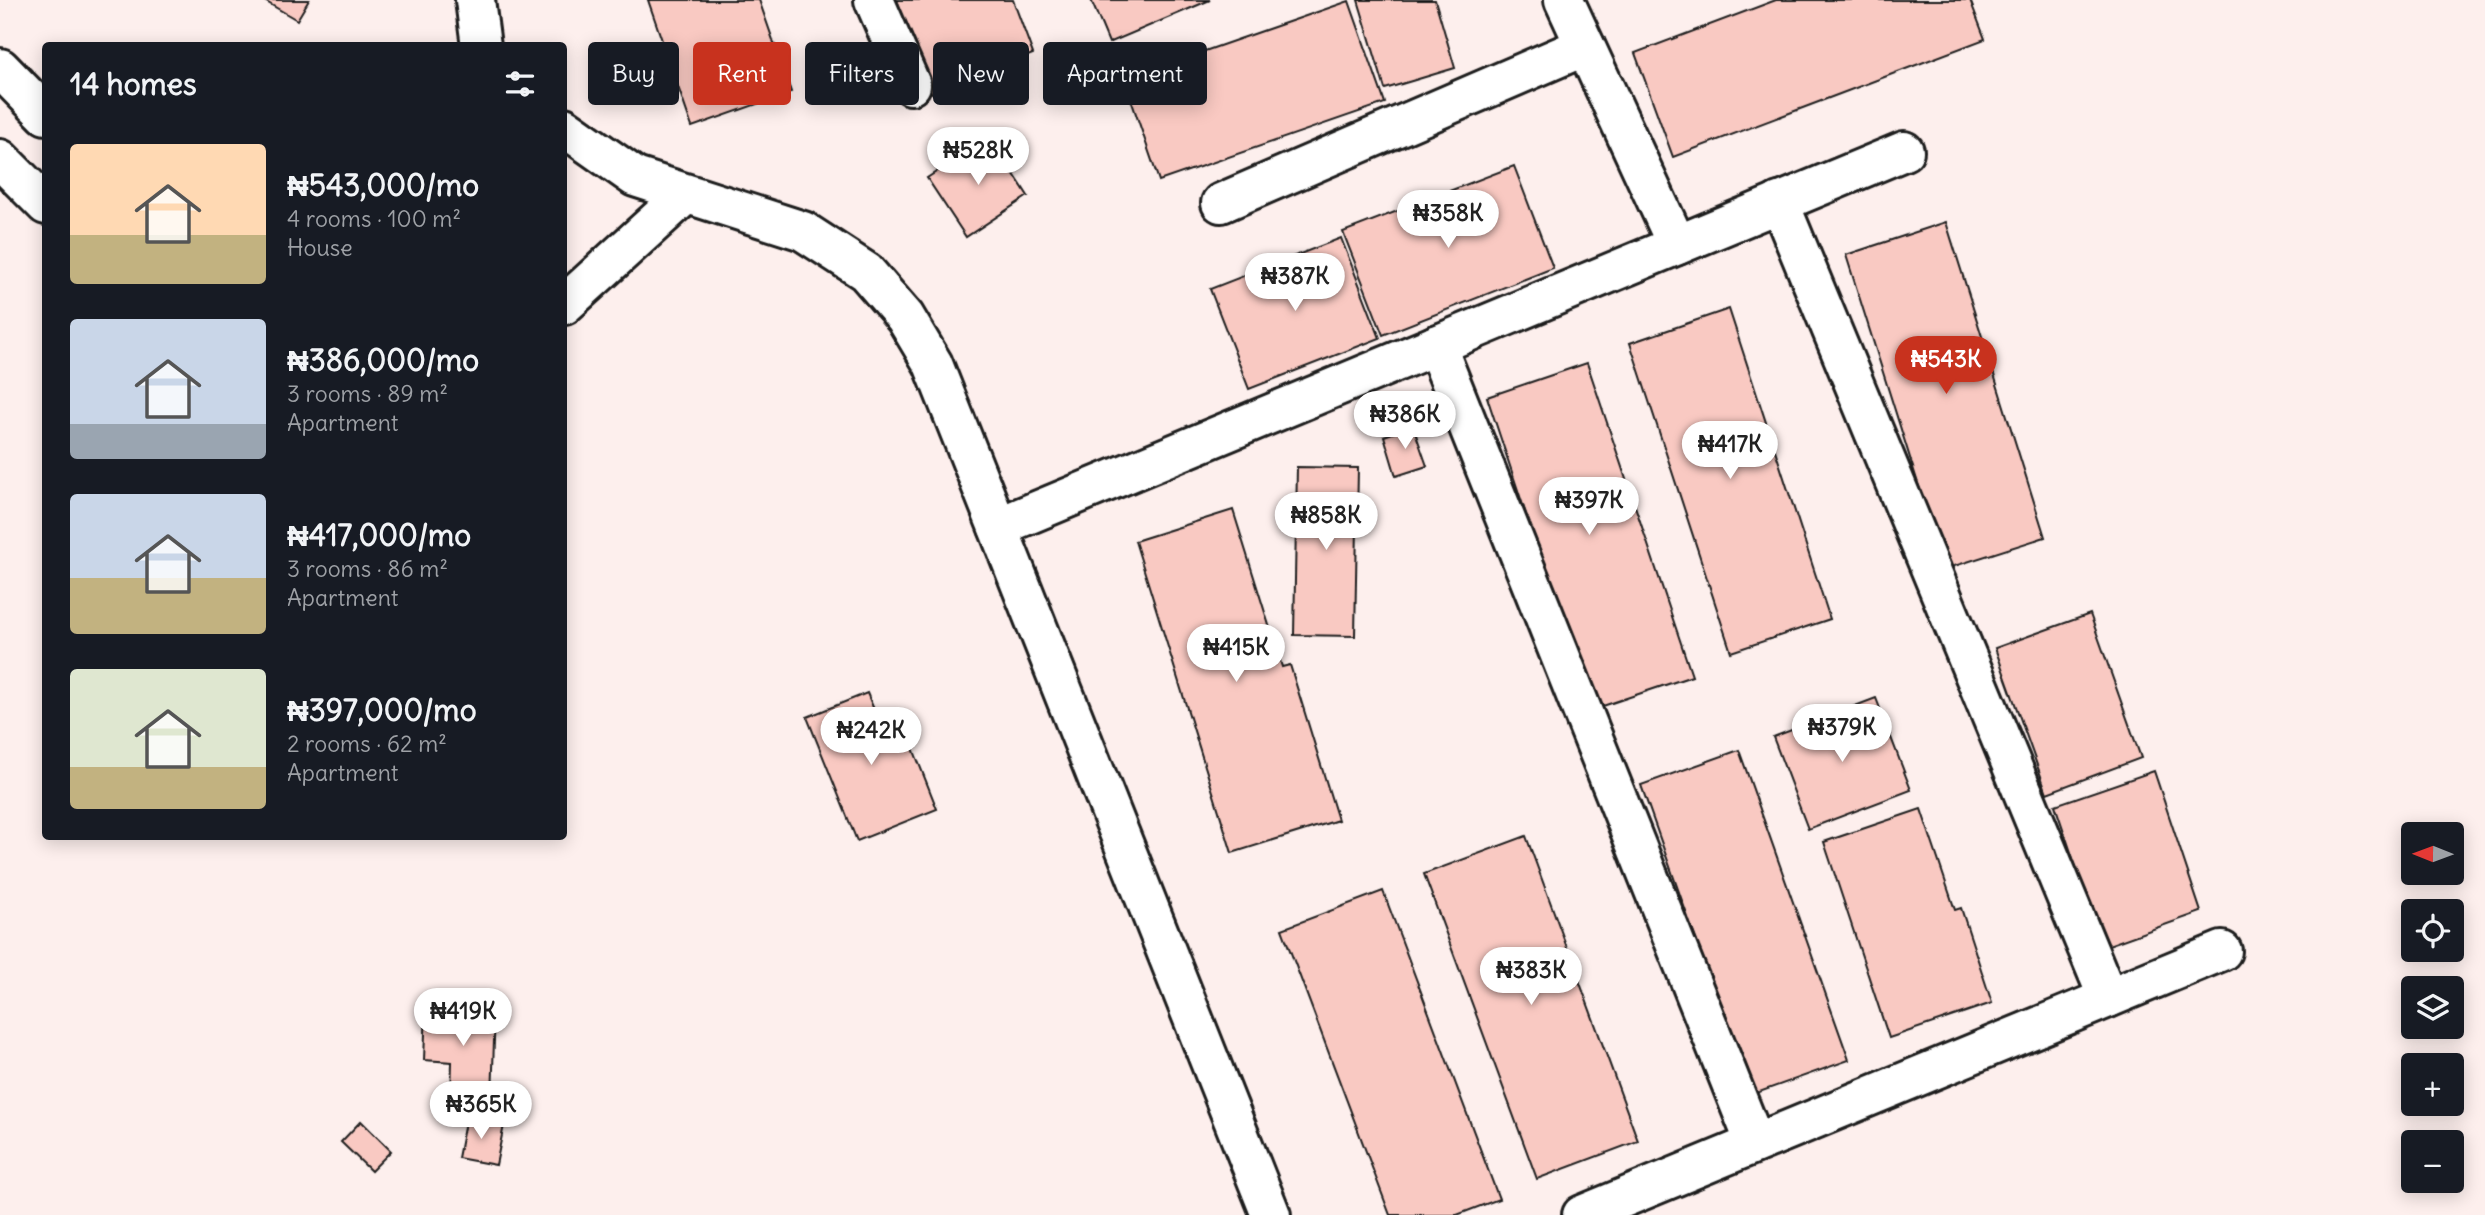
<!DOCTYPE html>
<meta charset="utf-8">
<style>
body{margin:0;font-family:Delius,sans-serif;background:#20242c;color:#f1f3f6;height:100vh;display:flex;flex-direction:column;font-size:26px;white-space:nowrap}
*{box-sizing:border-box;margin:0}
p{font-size:23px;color:#9ea1a6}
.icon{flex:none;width:38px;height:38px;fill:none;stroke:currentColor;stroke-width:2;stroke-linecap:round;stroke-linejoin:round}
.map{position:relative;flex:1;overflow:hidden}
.sheet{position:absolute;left:42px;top:42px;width:525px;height:798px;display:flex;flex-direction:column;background:#171b24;border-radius:7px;box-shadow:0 4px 18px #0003}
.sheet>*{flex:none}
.hud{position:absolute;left:588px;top:42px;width:665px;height:63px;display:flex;gap:14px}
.needle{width:46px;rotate:271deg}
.fabs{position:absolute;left:2401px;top:822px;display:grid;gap:14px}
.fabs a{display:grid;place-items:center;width:63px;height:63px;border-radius:7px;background:#171b24;box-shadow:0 4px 18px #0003;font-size:35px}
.price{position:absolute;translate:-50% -60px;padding:0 16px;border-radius:24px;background:#fff;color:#222;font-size:23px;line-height:46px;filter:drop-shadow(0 2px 4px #0008)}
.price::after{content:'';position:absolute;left:50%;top:42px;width:21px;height:16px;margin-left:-10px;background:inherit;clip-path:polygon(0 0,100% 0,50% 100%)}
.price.current{background:#c8321e;color:#fff}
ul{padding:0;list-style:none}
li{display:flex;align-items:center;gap:21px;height:175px;padding:0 28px}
li span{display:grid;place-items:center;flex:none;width:196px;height:140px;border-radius:7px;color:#555}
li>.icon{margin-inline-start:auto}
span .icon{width:84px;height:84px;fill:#fffc;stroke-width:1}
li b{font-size:30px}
h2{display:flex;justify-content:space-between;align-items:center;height:84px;padding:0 28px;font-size:30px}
.pill{padding:0 24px;border-radius:7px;background:#171b24;box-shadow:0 4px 18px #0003;font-size:24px;line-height:63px}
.pill.current{background:#c8321e;color:#fff}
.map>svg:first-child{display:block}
</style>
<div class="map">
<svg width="2485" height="1215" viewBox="0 0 2485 1215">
<rect width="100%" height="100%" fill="#fdefed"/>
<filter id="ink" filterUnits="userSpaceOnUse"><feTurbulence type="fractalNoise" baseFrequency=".0143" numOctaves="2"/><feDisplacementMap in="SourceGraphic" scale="14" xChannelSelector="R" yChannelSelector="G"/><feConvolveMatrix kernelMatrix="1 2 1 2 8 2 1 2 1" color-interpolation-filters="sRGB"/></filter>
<g filter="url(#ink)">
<g fill="#f9c9c2" stroke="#1c1c1c" stroke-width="2">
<path d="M 263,0 L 309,0 L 297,20 Z"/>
<path d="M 648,0 L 759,0 L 791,92 L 692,127 Z"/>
<path d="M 897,0 L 1013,0 L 1033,54 L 932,93 Z"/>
<path d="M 1091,0 L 1210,0 L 1109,43 Z"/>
<path d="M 1358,0 L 1435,0 L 1455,68 L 1385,89 Z"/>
<path d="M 1776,0 L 1970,0 L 1985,39 L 1673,157 L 1635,53 Z"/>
<path d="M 1349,1 L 1385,103 L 1159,181 L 1124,79 Z"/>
<path d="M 990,137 L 1028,196 L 966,237 L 927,178 Z"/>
<path d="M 1514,166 L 1553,268 L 1383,335 L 1343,232 Z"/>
<path d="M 1946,222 L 2045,537 L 1945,569 L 1846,255 Z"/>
<path d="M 1341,238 L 1380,338 L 1249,389 L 1210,289 Z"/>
<path d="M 1729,309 L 1830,619 L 1731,652 L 1630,343 Z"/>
<path d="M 1587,363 L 1692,676 L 1591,710 L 1487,397 Z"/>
<path d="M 1413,426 L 1427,466 L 1396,476 L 1384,436 Z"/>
<path d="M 1297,467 L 1358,468 L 1355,636 L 1294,635 Z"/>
<path d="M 1233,510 L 1282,667 L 1290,665 L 1338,820 L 1232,853 L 1135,541 Z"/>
<path d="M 2090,614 L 2141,758 L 2047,793 L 1995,648 Z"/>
<path d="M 867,693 L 883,731 L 903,723 L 937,809 L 857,841 L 807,717 Z"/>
<path d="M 1876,698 L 1911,790 L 1808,829 L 1773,737 Z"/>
<path d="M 1739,750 L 1849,1060 L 1751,1095 L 1641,785 Z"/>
<path d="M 2154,771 L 2201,912 L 2103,947 L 2055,805 Z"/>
<path d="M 1921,809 L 1955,910 L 1961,908 L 1992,1003 L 1889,1038 L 1824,842 Z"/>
<path d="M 1526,836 L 1638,1141 L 1537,1179 L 1424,874 Z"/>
<path d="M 1383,891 L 1499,1199 L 1457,1215 L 1390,1215 L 1282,929 Z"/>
<path d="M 426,1008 L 495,1011 L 492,1098 L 451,1096 L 452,1062 L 424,1060 Z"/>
<path d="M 466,1117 L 504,1125 L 496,1165 L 458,1158 Z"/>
<path d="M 361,1121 L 391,1151 L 371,1171 L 341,1142 Z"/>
</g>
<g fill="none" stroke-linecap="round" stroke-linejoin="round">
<defs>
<g id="street">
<path d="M 475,0 L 481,46"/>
<path d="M 874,0 L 911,85"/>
<path d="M 1564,0 L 1677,245"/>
<path d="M 0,68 L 46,115"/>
<path d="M 564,127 L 635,177 L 803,231 L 866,272 L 905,317 L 933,364 L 1271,1215"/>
<path d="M 0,159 L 46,205"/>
<path d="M 1779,202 L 2108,998"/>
<path d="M 1221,203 L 1585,46"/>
<path d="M 564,305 L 686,194"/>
<path d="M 1436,345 L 1755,1143"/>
<path d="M 998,527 L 1904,151"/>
<path d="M 1582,1215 L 2222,951"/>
</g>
</defs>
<use href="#street" stroke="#1c1c1c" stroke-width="44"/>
<use href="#street" stroke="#fff" stroke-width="38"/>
</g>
</g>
</svg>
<div class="fabs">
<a><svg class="needle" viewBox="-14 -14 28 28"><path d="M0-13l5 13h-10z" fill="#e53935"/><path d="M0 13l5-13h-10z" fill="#9ea1a6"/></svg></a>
<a><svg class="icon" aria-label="locate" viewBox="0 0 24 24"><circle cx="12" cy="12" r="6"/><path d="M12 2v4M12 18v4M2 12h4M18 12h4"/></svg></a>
<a><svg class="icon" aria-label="layers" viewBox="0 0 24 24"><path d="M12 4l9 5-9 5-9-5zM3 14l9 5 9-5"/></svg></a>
<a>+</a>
<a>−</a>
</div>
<b class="price" style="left:978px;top:187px">₦528K</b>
<b class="price" style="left:1448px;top:250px">₦358K</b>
<b class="price" style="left:1295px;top:313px">₦387K</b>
<b class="price current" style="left:1946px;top:396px">₦543K</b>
<b class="price" style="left:1405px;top:451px">₦386K</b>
<b class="price" style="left:1730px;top:481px">₦417K</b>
<b class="price" style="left:1589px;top:537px">₦397K</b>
<b class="price" style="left:1326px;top:552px">₦858K</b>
<b class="price" style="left:1236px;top:684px">₦415K</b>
<b class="price" style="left:1842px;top:764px">₦379K</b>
<b class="price" style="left:871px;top:767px">₦242K</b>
<b class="price" style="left:1531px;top:1007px">₦383K</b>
<b class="price" style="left:463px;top:1048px">₦419K</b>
<b class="price" style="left:481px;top:1141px">₦365K</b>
<div class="hud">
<a class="pill">Buy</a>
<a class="pill current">Rent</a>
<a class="pill">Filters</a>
<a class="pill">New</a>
<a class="pill">Apartment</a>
</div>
<section class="sheet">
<h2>14 homes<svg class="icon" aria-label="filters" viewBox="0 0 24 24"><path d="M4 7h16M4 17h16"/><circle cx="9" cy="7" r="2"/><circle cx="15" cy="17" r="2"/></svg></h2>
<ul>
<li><span style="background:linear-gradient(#ffd9b3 65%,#c2b280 0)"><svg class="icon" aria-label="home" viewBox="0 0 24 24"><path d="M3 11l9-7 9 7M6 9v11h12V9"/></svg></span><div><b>₦543,000/mo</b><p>4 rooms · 100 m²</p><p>House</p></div></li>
<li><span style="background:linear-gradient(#c9d6e8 75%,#9aa5b1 0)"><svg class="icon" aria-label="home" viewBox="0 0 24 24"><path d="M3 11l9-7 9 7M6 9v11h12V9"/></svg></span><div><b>₦386,000/mo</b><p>3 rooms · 89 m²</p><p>Apartment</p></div></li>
<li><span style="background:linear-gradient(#c9d6e8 60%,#c2b280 0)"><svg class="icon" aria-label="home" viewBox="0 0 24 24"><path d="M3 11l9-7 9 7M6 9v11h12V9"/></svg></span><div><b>₦417,000/mo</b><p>3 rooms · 86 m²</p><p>Apartment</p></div></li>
<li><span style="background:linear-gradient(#dfe7d0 70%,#c2b280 0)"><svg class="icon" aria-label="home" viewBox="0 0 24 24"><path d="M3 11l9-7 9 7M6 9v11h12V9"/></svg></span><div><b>₦397,000/mo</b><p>2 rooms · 62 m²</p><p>Apartment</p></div></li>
</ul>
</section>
</div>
